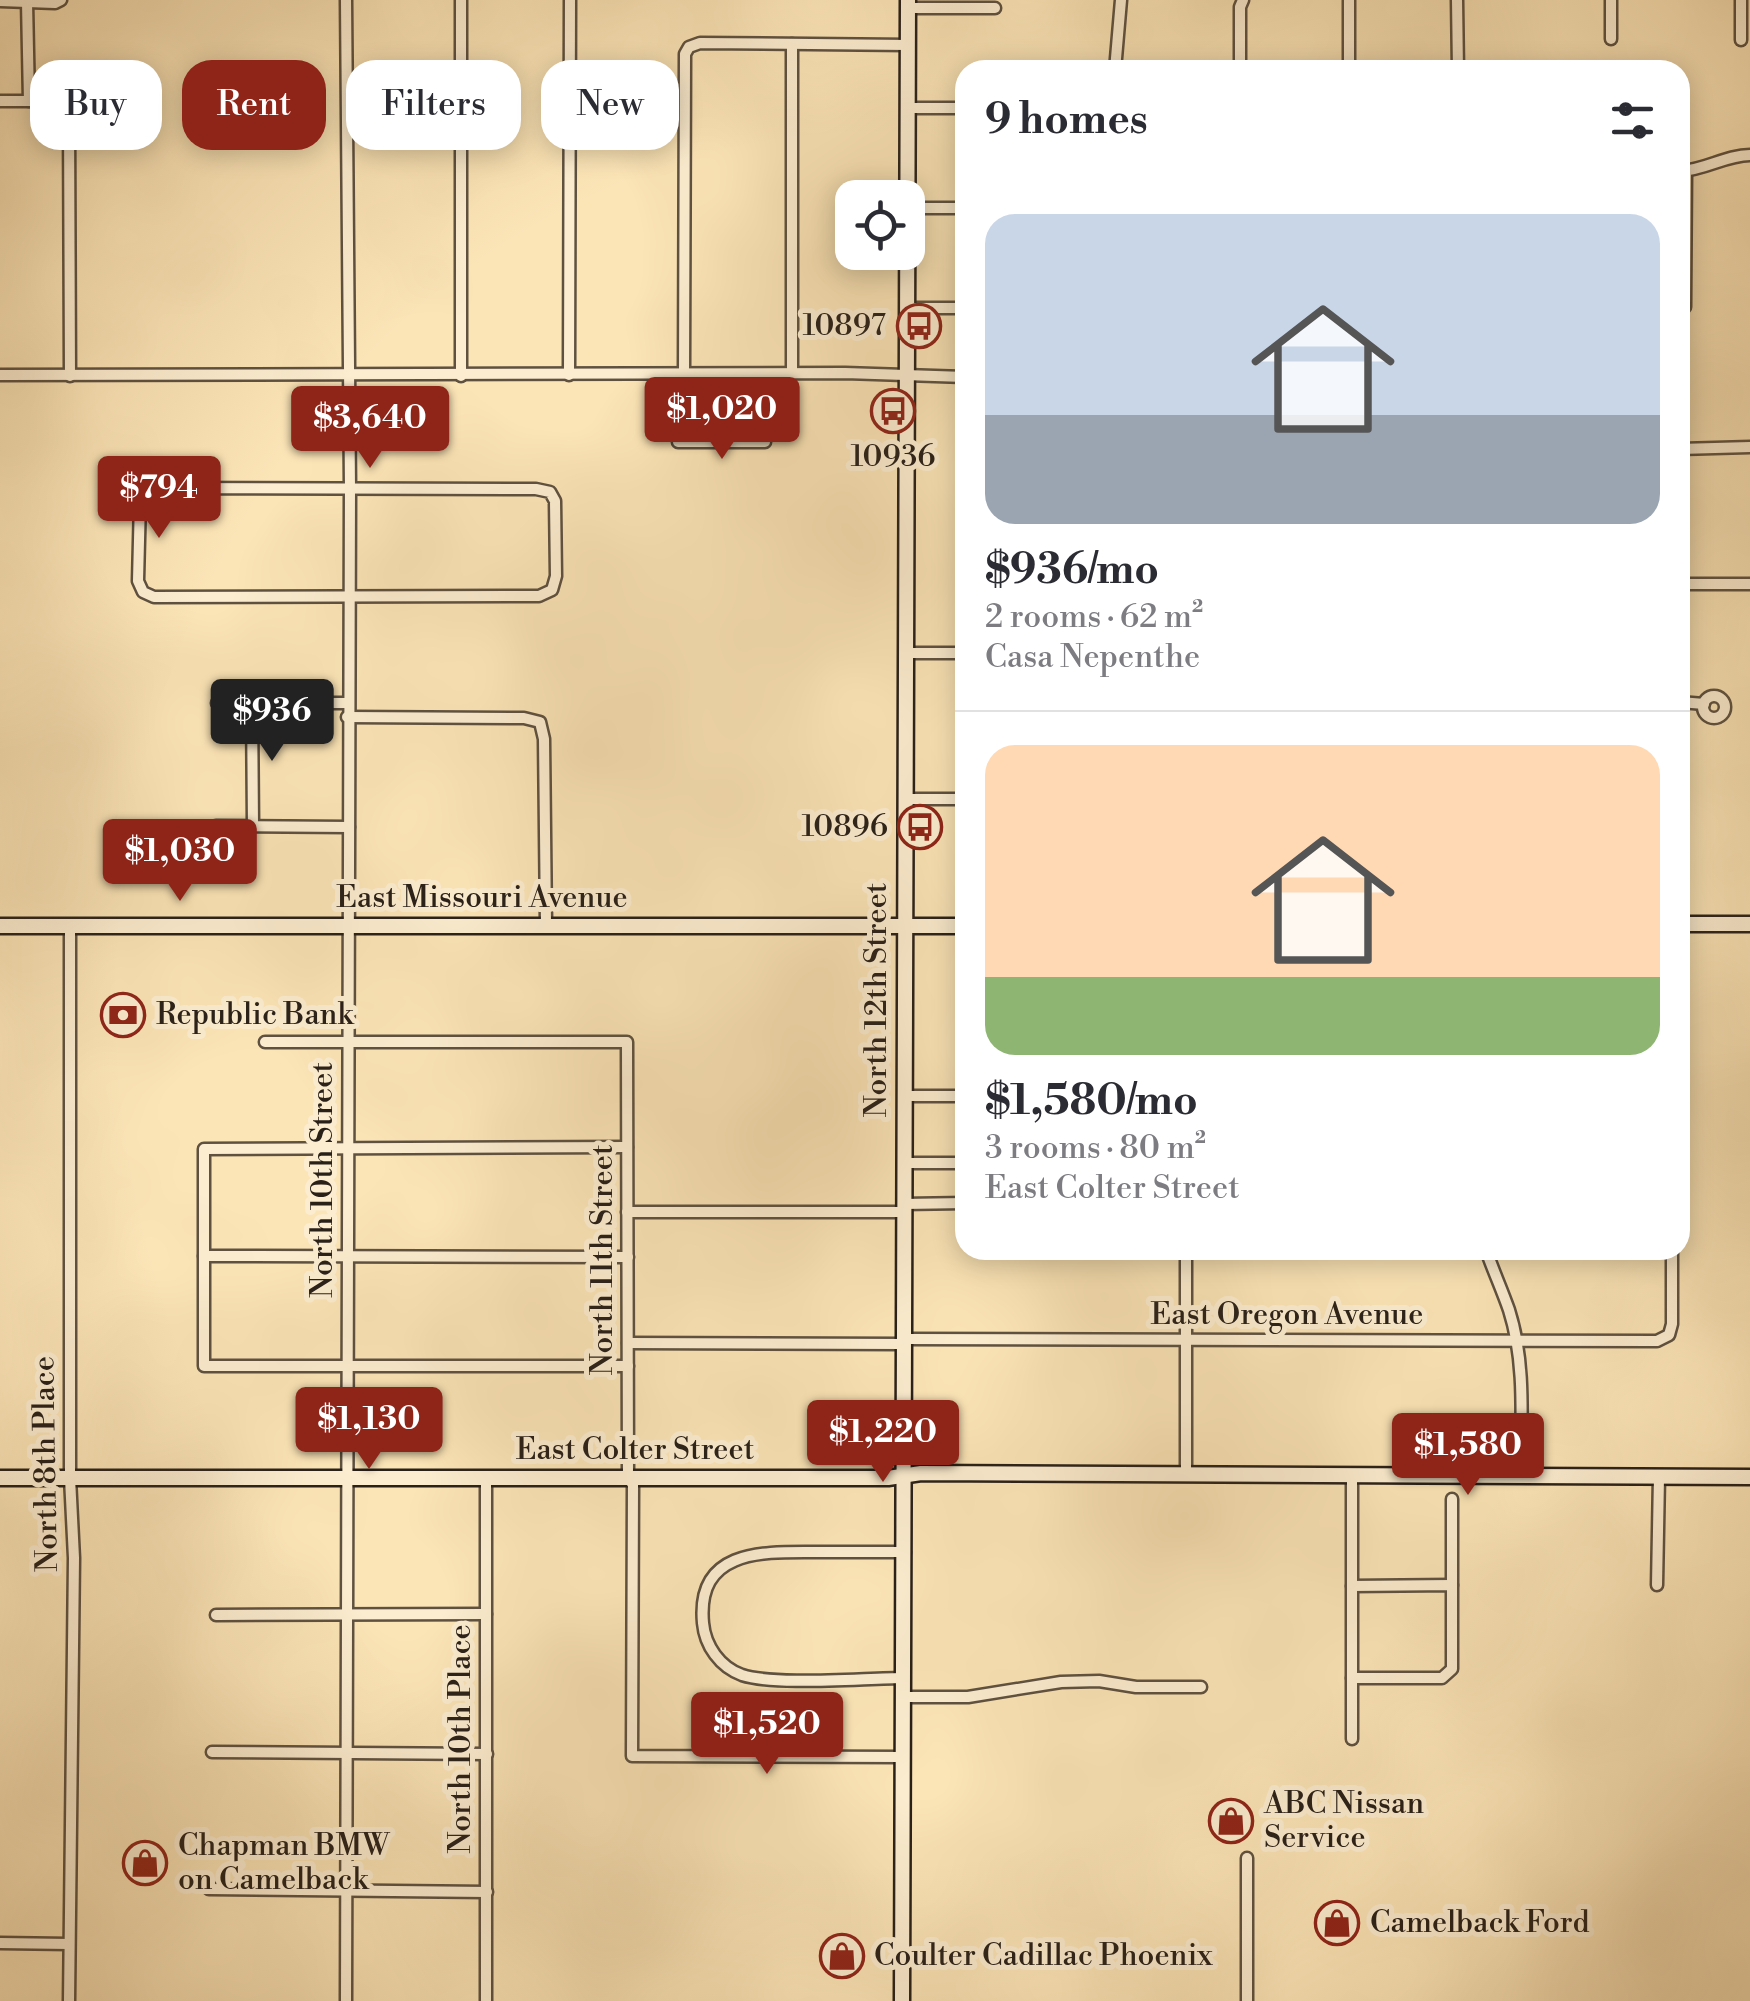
<!DOCTYPE html>
<meta charset="utf-8">
<style>
body{margin:0;font-family:"Libre Bodoni",serif;background:#f2f2f3;color:#2b2b33;height:100vh;display:flex;flex-direction:column;font-size:38px;white-space:nowrap}
*{box-sizing:border-box;margin:0}
p{font-size:32px;color:#7c7c81}
.icon{flex:none;width:55px;height:55px;fill:none;stroke:currentColor;stroke-width:2;stroke-linecap:round;stroke-linejoin:round}
.map{position:relative;flex:1;overflow:hidden}
.sheet{position:absolute;left:955px;top:60px;width:735px;height:1200px;display:flex;flex-direction:column;background:#fff;border-radius:30px;box-shadow:0 5px 25px #0003}
.sheet>*{flex:none}
.hud{position:absolute;left:30px;top:60px;width:775px;height:90px;display:flex;gap:20px}
.buttons{position:absolute;left:835px;top:180px;display:grid;gap:20px}
.buttons a{display:grid;place-items:center;width:90px;height:90px;border-radius:20px;background:#fff;box-shadow:0 5px 25px #0003;font-size:50px}
.price{position:absolute;translate:-50% -85px;padding:0 22px;border-radius:10px;background:#8f2418;color:#fff;font-size:32px;line-height:65px;filter:drop-shadow(0 2px 5px #0008)}
.price::after{content:'';position:absolute;left:50%;top:60px;width:30px;height:22px;margin-left:-15px;background:inherit;clip-path:polygon(0 0,100% 0,50% 100%)}
.price.on{background:#222;color:#fff}
ul{padding:0;list-style:none}
li{display:grid;align-content:center;gap:20px;height:530px;padding:0 30px}
li+li{border-top:2px solid #e1e1e2}
li span{display:grid;place-items:center;height:310px;border-radius:30px;color:#555}
li>.icon{margin-inline-start:auto}
span .icon{width:180px;height:180px;fill:#fffc;stroke-width:1}
li b{font-size:42px}
h2{display:flex;justify-content:space-between;align-items:center;height:120px;padding:0 30px;font-size:42px}
.tag{padding:0 35px;border-radius:30px;background:#fff;box-shadow:0 5px 25px #0003;font-size:35px;line-height:90px}
.tag.on{background:#8f2418;color:#fff}
.map>svg:first-child{display:block}
</style>
<div class="map">
<svg width="1750" height="2001" viewBox="0 0 1750 2001">
<rect width="100%" height="100%" fill="#fbe4b6"/>
<filter id="stains"><feTurbulence type="fractalNoise" baseFrequency=".002" numOctaves="4"/><feColorMatrix values="0 0 0 0 .2 0 0 0 0 .09 0 0 0 0 .02 0 0 0 .5 -.17"/></filter>
<radialGradient id="worn" r=".72"><stop offset=".6" stop-color="#630" stop-opacity="0"/><stop offset="1" stop-color="#630" stop-opacity=".3"/></radialGradient>
<g fill="none" stroke-linecap="round" stroke-linejoin="round">
<defs>
<g id="street">
<path d="M 346,0 L 350,488 L 346,2001"/>
<path d="M 1457,0 L 1458,70"/>
<path d="M 0,1 L 55,3 L 61,0"/>
<path d="M 27,2 L 29,101"/>
<path d="M 908,8 L 995,8"/>
<path d="M 1611,39 L 1611,0"/>
<path d="M 1741,40 L 1741,0"/>
<path d="M 1115,70 L 1121,0"/>
<path d="M 1240,70 L 1240,7 L 1243,0"/>
<path d="M 1349,70 L 1349,0"/>
<path d="M 0,101 L 52,101 L 64,105 L 69,114 L 70,376"/>
<path d="M 909,108 L 965,108"/>
<path d="M 1681,171 C 1705,170 1726,155 1750,155"/>
<path d="M 908,208 L 965,208"/>
<path d="M 1680,307 L 1685,307 L 1686,171"/>
<path d="M 908,308 L 965,308"/>
<path d="M 792,374 L 792,44"/>
<path d="M 0,375 L 845,373 L 965,377"/>
<path d="M 569,375 L 570,0"/>
<path d="M 678,375 L 678,442 L 765,442 L 765,374"/>
<path d="M 684,375 L 685,54 L 689,47 L 700,43 L 908,45"/>
<path d="M 461,376 L 461,0"/>
<path d="M 1680,449 L 1750,447"/>
<path d="M 154,488 L 536,489 L 550,492 L 555,501 L 556,576 L 552,590 L 539,596 L 154,597 L 143,592 L 138,581 L 140,500 L 143,492 Z"/>
<path d="M 1680,584 L 1750,584"/>
<path d="M 905,653 L 965,653"/>
<circle cx="1714" cy="707" r="11"/>
<path d="M 1680,702 L 1704,704"/>
<path d="M 217,703 L 347,703"/>
<path d="M 252,703 L 253,826"/>
<path d="M 347,717 L 524,718 L 540,722 L 544,739 L 546,924"/>
<path d="M 905,799 L 965,799"/>
<path d="M 216,826 L 349,827"/>
<path d="M 265,1042 L 627,1042 L 628,1477 L 633,1485 L 632,1756 L 903,1757"/>
<path d="M 905,1096 L 965,1096"/>
<path d="M 627,1147 L 204,1149 L 204,1366 L 628,1366"/>
<path d="M 904,1163 L 965,1163"/>
<path d="M 904,1204 L 965,1203"/>
<path d="M 627,1212 L 904,1212"/>
<path d="M 1186,1250 L 1186,1474"/>
<path d="M 1486,1250 C 1493,1270 1502,1290 1509,1310 C 1526,1363 1521,1422 1521,1477"/>
<path d="M 204,1256 L 628,1257"/>
<path d="M 904,1339 L 1657,1341 L 1669,1335 L 1672,1324 L 1672,1250"/>
<path d="M 628,1343 L 904,1344"/>
<path d="M 1452,1585 L 1452,1499"/>
<path d="M 1657,1585 L 1659,1477"/>
<path d="M 1352,1586 L 1452,1585 L 1452,1669 L 1442,1678 L 1352,1678"/>
<path d="M 216,1615 L 486,1614"/>
<path d="M 904,1678 C 864,1678 776,1686 742,1675 C 720,1667 705,1646 703,1623 C 696,1547 766,1552 820,1552 C 848,1552 876,1552 905,1552"/>
<path d="M 904,1697 L 968,1697 L 1061,1682 L 1099,1681 L 1136,1687 L 1201,1687"/>
<path d="M 1352,1739 L 1352,1475"/>
<path d="M 212,1752 L 487,1754"/>
<path d="M 209,1889 L 487,1892"/>
<path d="M 0,1943 L 69,1944"/>
<path d="M 69,2001 L 74,1558 L 70,1478 L 70,926"/>
<path d="M 486,2001 L 486,1477"/>
<path d="M 1247,2001 L 1247,1858"/>
</g>
<g id="secondary">
<path d="M 1680,924 L 1750,924"/>
<path d="M 0,926 L 965,926"/>
<path d="M 0,1478 L 888,1478 L 921,1473 L 1750,1477"/>
<path d="M 902,2001 L 908,0"/>
</g>
</defs>
<use href="#street" stroke="#5e5140" stroke-width="15"/>
<use href="#secondary" stroke="#292018" stroke-width="19"/>
<use href="#street" stroke="#fcedd0" stroke-width="10"/>
<use href="#secondary" stroke="#fcedd0" stroke-width="14"/>
</g>
<defs>
<symbol id="bus-ring" viewBox="-11 -11 22 22"><circle r="9.5" fill="#fcedd0" stroke="#8f2418" stroke-width="1.5"/><path d="M-5-6H5V4H4V6H2V4H-2V6H-4V4H-5ZM-3.5-4V0h7V-4ZM-3.5 1.2v1.5H-2V1.2ZM2 1.2v1.5H3.5V1.2Z" fill="#8f2418"/></symbol>
<symbol id="bank-ring" viewBox="-11 -11 22 22"><circle r="9.5" fill="#fcedd0" stroke="#8f2418" stroke-width="1.5"/><path d="M-6-4H6V4H-6ZM0-2.3a2.3 2.3 0 1 0 0 4.6a2.3 2.3 0 1 0 0-4.6Z" fill="#8f2418"/></symbol>
<symbol id="shop-ring" viewBox="-11 -11 22 22"><circle r="9.5" fill="#fcedd0" stroke="#8f2418" stroke-width="1.5"/><path d="M-5-2.5h2.3a2.7 3.5 0 0 1 5.4 0H5L5.5 6h-11ZM-1.5-2.5h3a1.5 2.3 0 0 0-3 0Z" fill="#8f2418"/></symbol>
</defs>
<g fill-rule="evenodd">
<use href="#bus-ring" x="894" y="301" width="50" height="50"/>
<use href="#bus-ring" x="868" y="386" width="50" height="50"/>
<use href="#bus-ring" x="895" y="802" width="50" height="50"/>
<use href="#bank-ring" x="98" y="990" width="50" height="50"/>
<use href="#shop-ring" x="1206" y="1796" width="50" height="50"/>
<use href="#shop-ring" x="120" y="1838" width="50" height="50"/>
<use href="#shop-ring" x="1312" y="1898" width="50" height="50"/>
<use href="#shop-ring" x="817" y="1931" width="50" height="50"/>
</g>
<g text-anchor="middle" dominant-baseline="central" stroke-width="10" stroke-linejoin="round" paint-order="stroke">
<g font-size="30" fill="#292018" stroke="#fcedd0" text-anchor="start">
<text x="886" y="326" text-anchor="end">10897</text>
<text x="893" y="457" text-anchor="middle">10936</text>
<text x="888" y="827" text-anchor="end">10896</text>
<text x="156" y="1015">Republic Bank</text>
<text x="1264" y="1804">ABC Nissan<tspan x="1264" dy="34">Service</tspan></text>
<text x="178" y="1846">Chapman BMW<tspan x="178" dy="34">on Camelback</tspan></text>
<text x="1370" y="1923">Camelback Ford</text>
<text x="874" y="1956">Coulter Cadillac Phoenix</text>
</g>
<g font-size="30" fill="#292018" stroke="#fcedd0">
<text x="482" y="898">East Missouri Avenue</text>
<text transform="translate(877 1000) rotate(-90)">North 12th Street</text>
<text transform="translate(323 1180) rotate(-90)">North 10th Street</text>
<text transform="translate(603 1260) rotate(-90)">North 11th Street</text>
<text x="1287" y="1315">East Oregon Avenue</text>
<text x="635" y="1450">East Colter Street</text>
<text transform="translate(46 1464) rotate(-91)">North 8th Place</text>
<text transform="translate(461 1739) rotate(-90)">North 10th Place</text>
</g>
</g>
<rect width="100%" height="100%" filter="url(#stains)"/>
<rect width="100%" height="100%" fill="url(#worn)"/>
</svg>
<div class="buttons">
<a><svg class="icon" aria-label="locate" viewBox="0 0 24 24"><circle cx="12" cy="12" r="6"/><path d="M12 2v4M12 18v4M2 12h4M18 12h4"/></svg></a>
</div>
<b class="price" style="left:722px;top:462px">$1,020</b>
<b class="price" style="left:370px;top:471px">$3,640</b>
<b class="price" style="left:159px;top:541px">$794</b>
<b class="price on" style="left:272px;top:764px">$936</b>
<b class="price" style="left:180px;top:904px">$1,030</b>
<b class="price" style="left:369px;top:1472px">$1,130</b>
<b class="price" style="left:883px;top:1485px">$1,220</b>
<b class="price" style="left:1468px;top:1498px">$1,580</b>
<b class="price" style="left:767px;top:1777px">$1,520</b>
<div class="hud">
<a class="tag">Buy</a>
<a class="tag on">Rent</a>
<a class="tag">Filters</a>
<a class="tag">New</a>
</div>
<section class="sheet">
<h2>9 homes<svg class="icon" aria-label="filters" viewBox="0 0 24 24"><path d="M4 7h16M4 17h16"/><circle cx="9" cy="7" r="2"/><circle cx="15" cy="17" r="2"/></svg></h2>
<ul>
<li><span style="background:linear-gradient(#c9d6e8 65%,#9aa5b1 0)"><svg class="icon" aria-label="home" viewBox="0 0 24 24"><path d="M3 11l9-7 9 7M6 9v11h12V9"/></svg></span><div><b>$936/mo</b><p>2 rooms · 62 m²</p><p>Casa Nepenthe</p></div></li>
<li><span style="background:linear-gradient(#ffd9b3 75%,#8fb573 0)"><svg class="icon" aria-label="home" viewBox="0 0 24 24"><path d="M3 11l9-7 9 7M6 9v11h12V9"/></svg></span><div><b>$1,580/mo</b><p>3 rooms · 80 m²</p><p>East Colter Street</p></div></li>
</ul>
</section>
</div>
